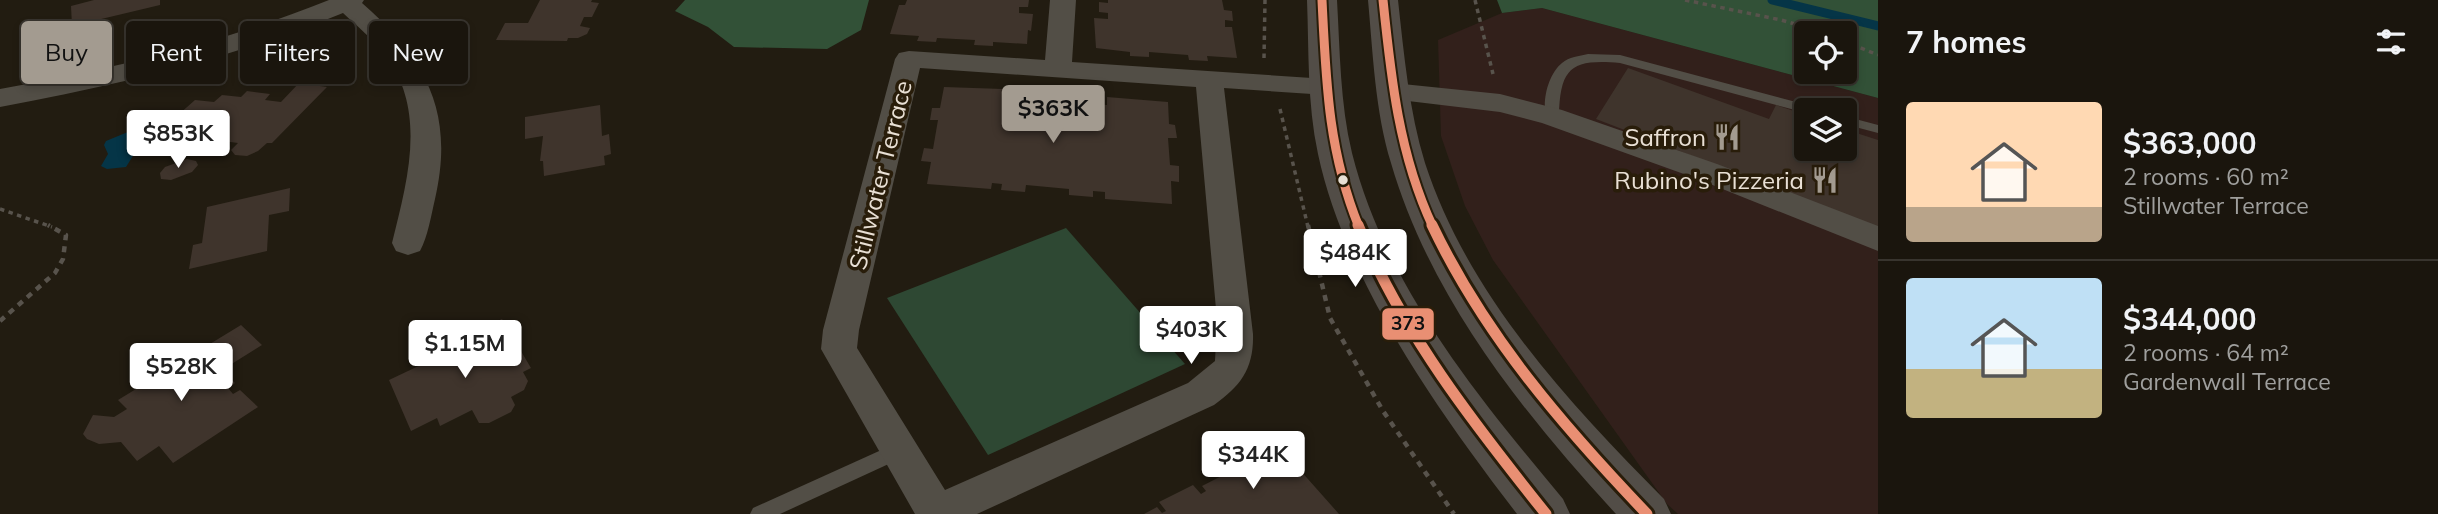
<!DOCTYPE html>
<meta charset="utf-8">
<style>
body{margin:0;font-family:Mulish,sans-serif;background:#231e16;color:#f1f3f6;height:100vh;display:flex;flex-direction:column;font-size:26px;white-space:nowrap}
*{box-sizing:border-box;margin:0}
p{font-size:23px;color:#9f9f9d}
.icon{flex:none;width:38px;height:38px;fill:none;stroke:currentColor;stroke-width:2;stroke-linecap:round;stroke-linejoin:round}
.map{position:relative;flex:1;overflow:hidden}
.drawer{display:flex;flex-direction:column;background:#1a150d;width:560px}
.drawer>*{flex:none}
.hud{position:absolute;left:21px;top:21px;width:665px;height:63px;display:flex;gap:14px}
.fabs{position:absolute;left:1794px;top:21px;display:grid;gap:14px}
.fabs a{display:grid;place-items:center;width:63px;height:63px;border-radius:7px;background:#1a150d;box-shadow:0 4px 10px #0003,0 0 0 2px #38342e;font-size:35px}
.price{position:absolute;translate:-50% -60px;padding:0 16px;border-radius:7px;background:#fff;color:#222;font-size:23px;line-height:46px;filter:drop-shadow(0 2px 4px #0008)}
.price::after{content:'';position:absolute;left:50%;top:42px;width:21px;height:16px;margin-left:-10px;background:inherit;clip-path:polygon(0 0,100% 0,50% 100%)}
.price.on{background:#a39b90;color:#111}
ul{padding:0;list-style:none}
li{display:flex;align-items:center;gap:21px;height:175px;padding:0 28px}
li+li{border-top:2px solid #38342e}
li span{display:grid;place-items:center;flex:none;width:196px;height:140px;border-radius:7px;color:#555}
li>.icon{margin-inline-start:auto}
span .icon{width:84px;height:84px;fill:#fffc;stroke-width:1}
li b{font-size:30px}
h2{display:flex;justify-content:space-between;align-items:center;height:84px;padding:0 28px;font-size:30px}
.pill{padding:0 24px;border-radius:7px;background:#1a150d;box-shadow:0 4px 10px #0003,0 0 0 2px #38342e;font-size:24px;line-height:63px}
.pill.on{background:#a39b90;color:#111}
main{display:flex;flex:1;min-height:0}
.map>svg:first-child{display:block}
</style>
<main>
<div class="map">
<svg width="1878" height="514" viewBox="0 0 1878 514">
<rect width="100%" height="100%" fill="#221c11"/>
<path fill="#32201b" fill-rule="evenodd" d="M 1542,8 L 1878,98 L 1878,514 L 1678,514 L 1667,504 L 1493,260 L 1465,206 L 1441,136 L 1438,40 L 1502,13 ZM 1806,110 L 1844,110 L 1844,149 L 1806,149 Z"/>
<path fill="#2e4833" d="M 1066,228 L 1185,364 L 988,455 L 887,298 Z"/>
<g fill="#325137" fill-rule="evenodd">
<path d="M 685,0 L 869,0 L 861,30 L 827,49 L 734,47 L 708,27 L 675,11 Z"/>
<path d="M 1497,0 L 1878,0 L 1878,98 L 1542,8 L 1502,13 ZM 1806,33 L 1844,33 L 1844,72 L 1806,72 Z"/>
</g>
<path fill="#053547" d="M 153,125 L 157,127 L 158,132 L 138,148 L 126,167 L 107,169 L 101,166 L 108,154 L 104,145 L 106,141 L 140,127 Z"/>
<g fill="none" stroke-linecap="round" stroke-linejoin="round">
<path stroke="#053547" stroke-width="9" d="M 1772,0 L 1878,26"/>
</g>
<g fill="#3f342c">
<path d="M 94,0 L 160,0 L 160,5 L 72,26 L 71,6 Z"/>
<path d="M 540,0 L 592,0 L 591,2 L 599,3 L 592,17 L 584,17 L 580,26 L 590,28 L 587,34 L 578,38 L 568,38 L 567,41 L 496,40 L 505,23 L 528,23 Z"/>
<path d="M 907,0 L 1029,0 L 1028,7 L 1019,7 L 1019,13 L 1033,14 L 1031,31 L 1028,30 L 1027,44 L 993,42 L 993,46 L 974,45 L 975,40 L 937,38 L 936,42 L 917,41 L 919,36 L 890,34 L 899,5 L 905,5 Z"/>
<path d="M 1108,0 L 1222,0 L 1224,10 L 1232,11 L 1233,21 L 1225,20 L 1225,27 L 1232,27 L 1237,58 L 1207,56 L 1208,61 L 1189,60 L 1188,55 L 1149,52 L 1149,57 L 1130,56 L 1130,52 L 1096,48 L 1094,18 L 1108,19 L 1108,13 L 1099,12 L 1099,2 L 1108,3 Z"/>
<path d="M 1628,68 L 1769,119 L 1776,105 L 1806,115 L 1806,149 L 1844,149 L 1844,129 L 1878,140 L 1878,227 L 1596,119 Z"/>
<path d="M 299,83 L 327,87 L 272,143 L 267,143 L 258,151 L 247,156 L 235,155 L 231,150 L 238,143 L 223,141 L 218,147 L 191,143 L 200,135 L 161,130 L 195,100 L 214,102 L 222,95 L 241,97 L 247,91 L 270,94 L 265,100 L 281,102 Z"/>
<path d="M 944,87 L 1003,89 L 1002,97 L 1013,98 L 1013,93 L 1036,95 L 1035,100 L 1074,103 L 1074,98 L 1095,99 L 1095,104 L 1107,105 L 1107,97 L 1168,102 L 1169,124 L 1175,125 L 1177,138 L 1168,138 L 1170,165 L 1179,166 L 1179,182 L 1171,181 L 1172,204 L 1105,199 L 1105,192 L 1093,191 L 1093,197 L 1069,195 L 1069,189 L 1026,185 L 1025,192 L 1001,190 L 1002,184 L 992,183 L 991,189 L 927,184 L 931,162 L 921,161 L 924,148 L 933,149 L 938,120 L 930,120 L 932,108 L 940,108 Z"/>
<path d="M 600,105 L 602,136 L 609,134 L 611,154 L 604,156 L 605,165 L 544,176 L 543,161 L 540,161 L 543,136 L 525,139 L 525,117 Z"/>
<path d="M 187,159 L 196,161 L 198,165 L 192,172 L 171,180 L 161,179 L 160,173 L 165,167 Z"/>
<path d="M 290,188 L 289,211 L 269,215 L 267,251 L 189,269 L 193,245 L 202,243 L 207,207 Z"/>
<path d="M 502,319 L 531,368 L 523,372 L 528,381 L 524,390 L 511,397 L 515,405 L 511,412 L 489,423 L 479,423 L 472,410 L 440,426 L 437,418 L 411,431 L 389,380 L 465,344 L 462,337 Z"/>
<path d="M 241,325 L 262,345 L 222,370 L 235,383 L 228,388 L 233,394 L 240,390 L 258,407 L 173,463 L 159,446 L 137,461 L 121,442 L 99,444 L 87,439 L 83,434 L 93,415 L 114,417 L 127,409 L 118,400 Z"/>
<path d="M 1276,443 L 1339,514 L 1144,514 L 1157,507 L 1162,513 L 1166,511 L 1159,502 L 1193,485 L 1201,494 L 1206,491 L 1202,486 L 1243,465 L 1240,461 Z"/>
</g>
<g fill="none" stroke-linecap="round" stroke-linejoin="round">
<g stroke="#58534c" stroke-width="3.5" stroke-dasharray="4.5 4.5" stroke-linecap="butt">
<path d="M 1475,0 L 1493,74"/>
<path d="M 1685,0 L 1781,20 L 1826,33"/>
<path d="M 1844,41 L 1878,55"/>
<path d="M 1264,58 L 1265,0"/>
<path d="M 1280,109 L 1308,227"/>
<path d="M 0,209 L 52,227"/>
</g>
<g stroke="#58534c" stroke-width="4.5" stroke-dasharray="6 6" stroke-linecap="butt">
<path d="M 1308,225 L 1330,318 L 1383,411 L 1454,514"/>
<path d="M 0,321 L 55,273 L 63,259 L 66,235 L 48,225"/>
</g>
<g fill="#524e46" fill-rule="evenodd">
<path d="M 1588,54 L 1620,55 L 1815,107 L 1817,110 L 1806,110 L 1806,113 L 1620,63 C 1572,59 1560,67 1559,116 L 1552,120 L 1547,119 C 1541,103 1548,74 1562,63 C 1569,57 1579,56 1588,54 Z"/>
<path d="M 1844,116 L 1878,125 L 1878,133 L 1844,124 Z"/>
<path d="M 899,442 L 906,444 L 908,450 L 906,456 L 780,514 L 750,514 L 753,508 Z"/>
</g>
<g fill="#524e46" fill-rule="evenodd">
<path d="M 329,0 L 364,0 L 362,3 C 426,59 455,112 435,199 C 431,216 428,236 420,251 L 408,255 L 396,251 L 392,243 C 407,182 428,111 385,55 C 373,39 357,26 343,13 C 233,58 117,85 0,107 L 0,89 C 112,69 222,43 329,0 Z"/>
<path d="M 1050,0 L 1076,0 L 1072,62 L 1327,79 L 1337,81 L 1341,87 L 1337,93 L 1327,95 L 1224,88 L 1253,334 C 1254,368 1241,386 1214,405 L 977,514 L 915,514 L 821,349 L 823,330 L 895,59 L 899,53 L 909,51 L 1045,60 ZM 920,68 L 1196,87 L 1217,320 L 1215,361 L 1188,383 L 945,490 L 857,348 L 859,330 Z"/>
<path d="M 1393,83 L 1500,94 L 1562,110 L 1717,164 L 1878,226 L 1878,251 L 1695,178 L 1542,123 L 1500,112 L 1383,98 L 1379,92 L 1383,86 Z"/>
</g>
<g fill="#524d47" fill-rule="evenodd">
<path d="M 1307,0 L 1337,0 C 1340,51 1340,103 1352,153 C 1385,285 1478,397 1563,499 L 1570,514 L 1517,514 C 1439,412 1345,281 1318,154 C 1307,103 1309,51 1307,0 Z"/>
<path d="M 1368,0 L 1398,0 C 1404,54 1409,111 1425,163 C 1468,295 1568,402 1664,499 L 1671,514 L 1616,514 C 1523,413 1430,297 1391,163 C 1375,111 1373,54 1368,0 Z"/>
</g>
<defs>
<g id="bus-1-far1">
<path d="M 1322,0 C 1326,81 1328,151 1359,227"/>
<path d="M 1383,0 C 1391,78 1399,155 1433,227"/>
</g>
<g id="bus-1">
<path d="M 1358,225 C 1402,332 1474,424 1546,514"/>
<path d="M 1432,225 C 1485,336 1563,426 1647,514"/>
</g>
</defs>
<use href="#bus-1-far1" stroke="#291d0a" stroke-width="13"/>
<use href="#bus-1" stroke="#291d0a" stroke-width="17"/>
<use href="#bus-1-far1" stroke="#e98f73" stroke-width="9"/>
<use href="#bus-1" stroke="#e98f73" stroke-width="11"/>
</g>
<defs>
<symbol id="restaurant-bare" viewBox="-9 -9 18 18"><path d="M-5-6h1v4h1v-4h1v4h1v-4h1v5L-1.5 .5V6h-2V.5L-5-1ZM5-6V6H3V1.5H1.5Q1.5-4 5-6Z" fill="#a39b90" stroke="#291d0a" stroke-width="2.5" paint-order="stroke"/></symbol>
</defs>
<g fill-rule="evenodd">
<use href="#restaurant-bare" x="1708" y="118" width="38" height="38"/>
<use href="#restaurant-bare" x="1806" y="161" width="38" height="38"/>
</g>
<circle fill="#e9e0d5" stroke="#291d0a" stroke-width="2.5" cx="1343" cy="180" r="6"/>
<g text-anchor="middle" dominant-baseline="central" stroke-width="7" stroke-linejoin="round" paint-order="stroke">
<g font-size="24" fill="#e9e0d5" stroke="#291d0a" text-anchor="end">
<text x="1706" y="137">Saffron</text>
<text x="1804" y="180">Rubino's Pizzeria</text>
</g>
<g font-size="24" fill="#e9e0d5" stroke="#291d0a">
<text transform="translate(880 175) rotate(-76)">Stillwater Terrace</text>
</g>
</g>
<rect stroke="#291d0a" stroke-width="2.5" x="1381" y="307" width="54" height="34" rx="7" fill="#e98f73"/>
<g font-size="19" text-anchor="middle" font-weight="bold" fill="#111">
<text x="1408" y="330">373</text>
</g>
</svg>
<div class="fabs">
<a><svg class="icon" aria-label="locate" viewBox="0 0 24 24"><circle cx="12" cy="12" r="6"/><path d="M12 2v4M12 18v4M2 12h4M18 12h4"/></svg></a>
<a><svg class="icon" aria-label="layers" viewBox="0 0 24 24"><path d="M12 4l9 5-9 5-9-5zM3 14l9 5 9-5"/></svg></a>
</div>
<b class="price on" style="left:1053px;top:145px">$363K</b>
<b class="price" style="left:178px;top:170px">$853K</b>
<b class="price" style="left:1355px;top:289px">$484K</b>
<b class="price" style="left:1191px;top:366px">$403K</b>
<b class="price" style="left:465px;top:380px">$1.15M</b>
<b class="price" style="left:181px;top:403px">$528K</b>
<b class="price" style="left:1253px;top:491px">$344K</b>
<div class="hud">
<a class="pill on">Buy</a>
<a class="pill">Rent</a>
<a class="pill">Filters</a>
<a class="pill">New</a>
</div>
</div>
<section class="drawer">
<h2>7 homes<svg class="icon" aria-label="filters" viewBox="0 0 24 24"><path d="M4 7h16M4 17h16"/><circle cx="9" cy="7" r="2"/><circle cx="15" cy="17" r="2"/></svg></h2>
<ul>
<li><span style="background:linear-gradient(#ffd9b3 75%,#b9a48a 0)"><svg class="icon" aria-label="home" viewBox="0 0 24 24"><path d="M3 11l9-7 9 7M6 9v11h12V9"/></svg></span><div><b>$363,000</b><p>2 rooms · 60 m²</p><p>Stillwater Terrace</p></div></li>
<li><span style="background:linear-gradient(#bfe0f5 65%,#c2b280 0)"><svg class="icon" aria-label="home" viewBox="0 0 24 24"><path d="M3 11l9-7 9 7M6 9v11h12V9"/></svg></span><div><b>$344,000</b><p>2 rooms · 64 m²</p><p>Gardenwall Terrace</p></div></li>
</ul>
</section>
</main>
